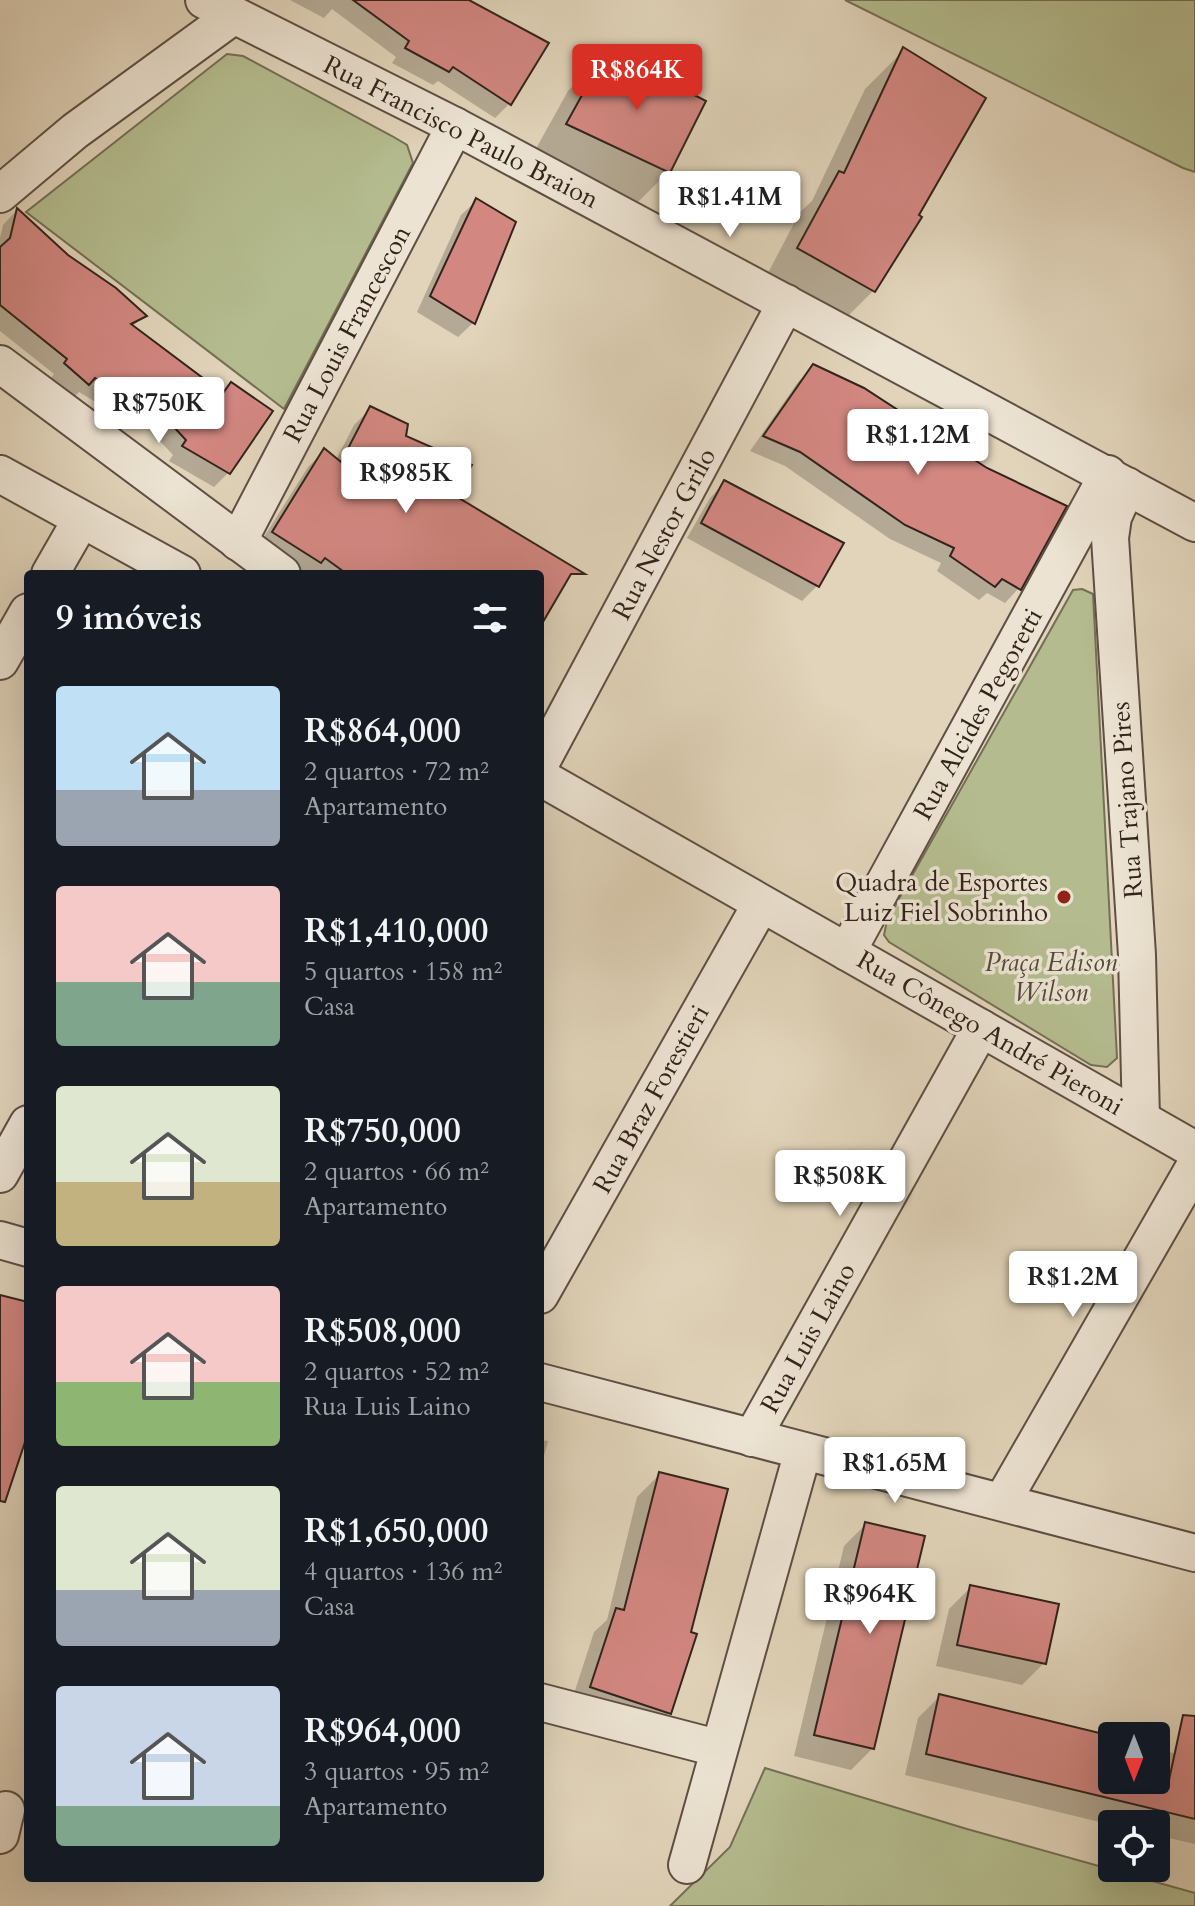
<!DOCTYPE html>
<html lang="pt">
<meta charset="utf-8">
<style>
body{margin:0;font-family:Cardo,serif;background:#20242c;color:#f1f3f6;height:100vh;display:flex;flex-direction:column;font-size:30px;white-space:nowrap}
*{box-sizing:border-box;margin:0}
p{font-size:26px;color:#9ea1a6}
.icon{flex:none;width:44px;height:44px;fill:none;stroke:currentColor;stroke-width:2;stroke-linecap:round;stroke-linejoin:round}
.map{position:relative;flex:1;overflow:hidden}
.side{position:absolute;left:24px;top:570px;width:520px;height:1312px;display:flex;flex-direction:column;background:#171b24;border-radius:8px;box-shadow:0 8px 32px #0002}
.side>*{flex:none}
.needle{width:52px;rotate:180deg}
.controls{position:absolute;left:1098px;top:1722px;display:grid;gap:16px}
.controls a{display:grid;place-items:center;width:72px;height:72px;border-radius:8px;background:#171b24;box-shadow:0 8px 32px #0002;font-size:40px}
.price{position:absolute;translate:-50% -68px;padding:0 18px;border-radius:8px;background:#fff;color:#222;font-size:26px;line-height:52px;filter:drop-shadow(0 2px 4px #0008)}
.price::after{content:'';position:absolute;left:50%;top:48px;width:24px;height:18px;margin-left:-12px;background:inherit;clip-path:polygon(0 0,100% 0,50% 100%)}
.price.current{background:#d93025;color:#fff}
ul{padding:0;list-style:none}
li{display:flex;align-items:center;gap:24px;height:200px;padding:0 32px}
li span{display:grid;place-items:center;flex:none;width:224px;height:160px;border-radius:8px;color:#555}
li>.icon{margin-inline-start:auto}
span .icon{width:96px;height:96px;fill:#fffc;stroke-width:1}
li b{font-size:34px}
h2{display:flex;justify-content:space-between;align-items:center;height:96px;padding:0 32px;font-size:34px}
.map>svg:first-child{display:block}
</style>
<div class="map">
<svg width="1195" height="1906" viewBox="0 0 1195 1906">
<rect width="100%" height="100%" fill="#e1d4ba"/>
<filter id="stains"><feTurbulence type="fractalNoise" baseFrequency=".0025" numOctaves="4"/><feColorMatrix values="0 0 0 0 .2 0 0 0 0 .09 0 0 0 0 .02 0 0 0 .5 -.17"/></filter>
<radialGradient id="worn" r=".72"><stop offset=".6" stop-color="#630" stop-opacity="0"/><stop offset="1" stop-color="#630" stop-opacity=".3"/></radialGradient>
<g fill="#b4bc8f" stroke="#747056" stroke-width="2">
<path d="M 845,0 L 1195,0 L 1195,172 L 1183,168 Z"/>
<path d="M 227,54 L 243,56 L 392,136 L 407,145 L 413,163 L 284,409 L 26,212 Z"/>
<path d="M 1082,589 L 1093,594 L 1117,1058 L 1107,1067 L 1091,1065 L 889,942 L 884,935 L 887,920 L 1073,590 Z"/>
<path d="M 765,1768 L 967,1829 L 1195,1893 L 1195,1906 L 670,1906 L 730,1847 Z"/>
</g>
<g fill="#0003">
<path d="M 290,0 L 467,0 L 510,103 L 495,118 L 438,81 L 433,85 L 392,63 L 396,57 L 332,9 L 324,18 Z"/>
<path d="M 904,50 L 919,217 L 873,291 L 834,330 L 760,288 L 800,212 L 812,201 L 865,89 Z"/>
<path d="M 607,52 L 668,172 L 629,211 L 528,163 L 568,91 Z"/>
<path d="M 476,201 L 514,223 L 473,323 L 458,337 L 417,312 L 461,215 Z"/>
<path d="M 17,210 L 67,257 L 144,316 L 132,327 L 222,394 L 232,384 L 229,472 L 214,487 L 169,461 L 173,455 L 132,411 L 124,419 L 79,392 L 73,398 L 51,378 L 54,374 L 0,331 L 0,238 L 3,225 Z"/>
<path d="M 813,367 L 1019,588 L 1005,603 L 987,593 L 979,600 L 937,571 L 941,563 L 890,539 L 785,466 L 750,451 L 798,382 Z"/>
<path d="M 370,409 L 403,437 L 451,496 L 572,568 L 540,619 L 540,574 L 298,574 L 257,548 L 308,467 L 324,451 L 336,460 L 354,425 Z"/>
<path d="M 724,483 L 817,586 L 802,601 L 687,538 L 710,498 Z"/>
<path d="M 540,1440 L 548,1441 L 540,1471 Z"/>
<path d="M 659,1475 L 669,1713 L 647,1735 L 569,1709 L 594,1632 L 607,1620 L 637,1497 Z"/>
<path d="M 866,1524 L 873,1748 L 851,1770 L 794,1756 L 844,1546 Z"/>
<path d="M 971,1587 L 1044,1663 L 1022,1685 L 936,1666 L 949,1609 Z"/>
<path d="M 940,1696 L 1112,1739 L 1112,1780 L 1156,1780 L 1156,1749 L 1195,1758 L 1195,1844 L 1156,1835 L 1156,1824 L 1112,1825 L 905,1775 L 918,1718 Z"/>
</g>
<g fill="#d28781" stroke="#33231c" stroke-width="2">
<path d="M 353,0 L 469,0 L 549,43 L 511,105 L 453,67 L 449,72 L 405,48 L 409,41 Z"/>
<path d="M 903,47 L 986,98 L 919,215 L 922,217 L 875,292 L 797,248 L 839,171 L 844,173 Z"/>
<path d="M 607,50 L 706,101 L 670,173 L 566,124 Z"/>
<path d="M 476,198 L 516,222 L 475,324 L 430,296 Z"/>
<path d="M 17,208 L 68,255 L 116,288 L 147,316 L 131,324 L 223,393 L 231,382 L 273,411 L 230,474 L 182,446 L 186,440 L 147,398 L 140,406 L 95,378 L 89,385 L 64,363 L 67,359 L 0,305 L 0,247 L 10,238 Z"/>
<path d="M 813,364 L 864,388 L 987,468 L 1067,506 L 1021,590 L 1002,579 L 995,587 L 950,556 L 954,548 L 905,525 L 800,452 L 763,436 Z"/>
<path d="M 370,406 L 408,424 L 406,436 L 472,465 L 454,495 L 585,574 L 571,574 L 540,627 L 540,574 L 347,574 L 325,558 L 321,563 L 272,532 L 324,448 L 341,462 Z"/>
<path d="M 724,480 L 844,543 L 819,587 L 701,523 Z"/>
<path d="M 0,1295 L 28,1302 L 28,1433 L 5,1502 L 0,1501 Z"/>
<path d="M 659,1472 L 728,1489 L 691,1632 L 697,1634 L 671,1714 L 590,1687 L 616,1608 L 624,1610 Z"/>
<path d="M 865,1522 L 925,1536 L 874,1749 L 814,1735 Z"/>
<path d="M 970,1585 L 1059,1604 L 1046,1664 L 957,1645 Z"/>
<path d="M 939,1694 L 1112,1736 L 1112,1780 L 1169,1780 L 1183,1715 L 1195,1716 L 1195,1819 L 926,1754 Z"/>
</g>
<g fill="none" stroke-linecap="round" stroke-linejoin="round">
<defs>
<g id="minor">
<path d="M 204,0 L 455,126 L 1195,523"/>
<path d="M 0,194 L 75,131 L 233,16"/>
<path d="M 0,364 L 282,574"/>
<path d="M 0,474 L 182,574"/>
<path d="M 1127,486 L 1113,517 L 1110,538 L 1137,955 L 1141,1119"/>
<path d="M 238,542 L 455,126"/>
<path d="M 50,574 L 81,520"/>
<path d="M 0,661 L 28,612"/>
<path d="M 540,764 L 786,303"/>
<path d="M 540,777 L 1195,1150"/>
<path d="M 847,952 L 1108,474"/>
<path d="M 0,1174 L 28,1124"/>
<path d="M 0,1240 L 28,1248"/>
<path d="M 540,1295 L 761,904"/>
<path d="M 540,1382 L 1195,1553"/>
<path d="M 752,1438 L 981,1028"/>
<path d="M 1002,1502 L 1195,1166"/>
<path d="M 540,1702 L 717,1748"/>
<path d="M 0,1835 L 6,1810"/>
<path d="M 687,1865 L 803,1451"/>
</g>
</defs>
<use href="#minor" stroke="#5e4f44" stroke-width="40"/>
<use href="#minor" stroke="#ece3d2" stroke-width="36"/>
</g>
<circle fill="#8f2418" stroke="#ece3d2" stroke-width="3" cx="1064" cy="897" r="8"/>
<g text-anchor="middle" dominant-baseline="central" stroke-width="7" stroke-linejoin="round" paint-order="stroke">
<g font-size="26" fill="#33231c" stroke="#ece3d2">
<text transform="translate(461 132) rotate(27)">Rua Francisco Paulo Braion</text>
<text transform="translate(347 334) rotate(-62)">Rua Louis Francescon</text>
<text transform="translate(664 534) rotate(-62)">Rua Nestor Grilo</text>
<text transform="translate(978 714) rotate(-61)">Rua Alcides Pegoretti</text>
<text transform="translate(1127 800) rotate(-94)">Rua Trajano Pires</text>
<text transform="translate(990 1033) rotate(30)">Rua Cônego André Pieroni</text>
<text transform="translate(651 1099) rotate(-61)">Rua Braz Forestieri</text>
<text transform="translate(808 1338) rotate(-61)">Rua Luis Laino</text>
</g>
<g font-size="26" fill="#33231c" stroke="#ece3d2" text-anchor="end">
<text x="1048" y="882">Quadra de Esportes<tspan x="1048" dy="30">Luiz Fiel Sobrinho</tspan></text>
</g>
<g font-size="26" font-style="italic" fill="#534939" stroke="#ece3d2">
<text x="1051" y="962">Praça Edison<tspan x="1051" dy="30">Wilson</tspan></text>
</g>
</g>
<rect width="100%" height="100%" filter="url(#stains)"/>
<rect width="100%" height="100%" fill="url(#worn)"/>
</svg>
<div class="controls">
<a><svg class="needle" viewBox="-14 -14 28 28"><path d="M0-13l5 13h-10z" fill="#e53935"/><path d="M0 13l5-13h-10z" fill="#9ea1a6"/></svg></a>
<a><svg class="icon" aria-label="locate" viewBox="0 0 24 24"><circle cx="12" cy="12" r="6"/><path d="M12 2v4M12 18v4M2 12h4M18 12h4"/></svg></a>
</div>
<b class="price current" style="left:637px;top:112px">R$864K</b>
<b class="price" style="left:730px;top:239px">R$1.41M</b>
<b class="price" style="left:159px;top:445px">R$750K</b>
<b class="price" style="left:918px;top:477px">R$1.12M</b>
<b class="price" style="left:406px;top:515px">R$985K</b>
<b class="price" style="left:840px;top:1218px">R$508K</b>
<b class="price" style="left:1073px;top:1319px">R$1.2M</b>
<b class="price" style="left:895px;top:1505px">R$1.65M</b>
<b class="price" style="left:870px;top:1636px">R$964K</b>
<section class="side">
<h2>9 imóveis<svg class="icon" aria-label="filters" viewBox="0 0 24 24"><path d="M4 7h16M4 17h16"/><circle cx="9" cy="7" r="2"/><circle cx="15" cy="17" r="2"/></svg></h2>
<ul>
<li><span style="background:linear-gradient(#bfe0f5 65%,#9aa5b1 0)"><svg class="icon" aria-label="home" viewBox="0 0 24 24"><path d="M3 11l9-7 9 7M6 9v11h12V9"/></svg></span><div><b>R$864,000</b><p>2 quartos · 72 m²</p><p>Apartamento</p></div></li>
<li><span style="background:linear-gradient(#f6c9c9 60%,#7fa58c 0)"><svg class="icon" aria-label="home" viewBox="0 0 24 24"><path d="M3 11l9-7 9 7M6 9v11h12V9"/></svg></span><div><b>R$1,410,000</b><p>5 quartos · 158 m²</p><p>Casa</p></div></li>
<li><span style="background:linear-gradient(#dfe7d0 60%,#c2b280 0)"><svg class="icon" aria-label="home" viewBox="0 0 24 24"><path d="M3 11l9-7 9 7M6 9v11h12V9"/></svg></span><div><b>R$750,000</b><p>2 quartos · 66 m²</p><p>Apartamento</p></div></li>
<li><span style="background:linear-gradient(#f6c9c9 60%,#8fb573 0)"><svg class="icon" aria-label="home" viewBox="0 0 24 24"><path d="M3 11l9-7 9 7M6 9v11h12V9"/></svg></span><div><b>R$508,000</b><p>2 quartos · 52 m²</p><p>Rua Luis Laino</p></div></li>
<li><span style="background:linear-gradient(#dfe7d0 65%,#9aa5b1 0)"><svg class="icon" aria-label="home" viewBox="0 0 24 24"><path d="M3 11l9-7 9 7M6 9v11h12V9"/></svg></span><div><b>R$1,650,000</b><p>4 quartos · 136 m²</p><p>Casa</p></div></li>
<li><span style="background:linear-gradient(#c9d6e8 75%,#7fa58c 0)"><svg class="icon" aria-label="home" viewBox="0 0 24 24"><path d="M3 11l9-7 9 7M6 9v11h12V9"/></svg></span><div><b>R$964,000</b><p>3 quartos · 95 m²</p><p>Apartamento</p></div></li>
</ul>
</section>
</div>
